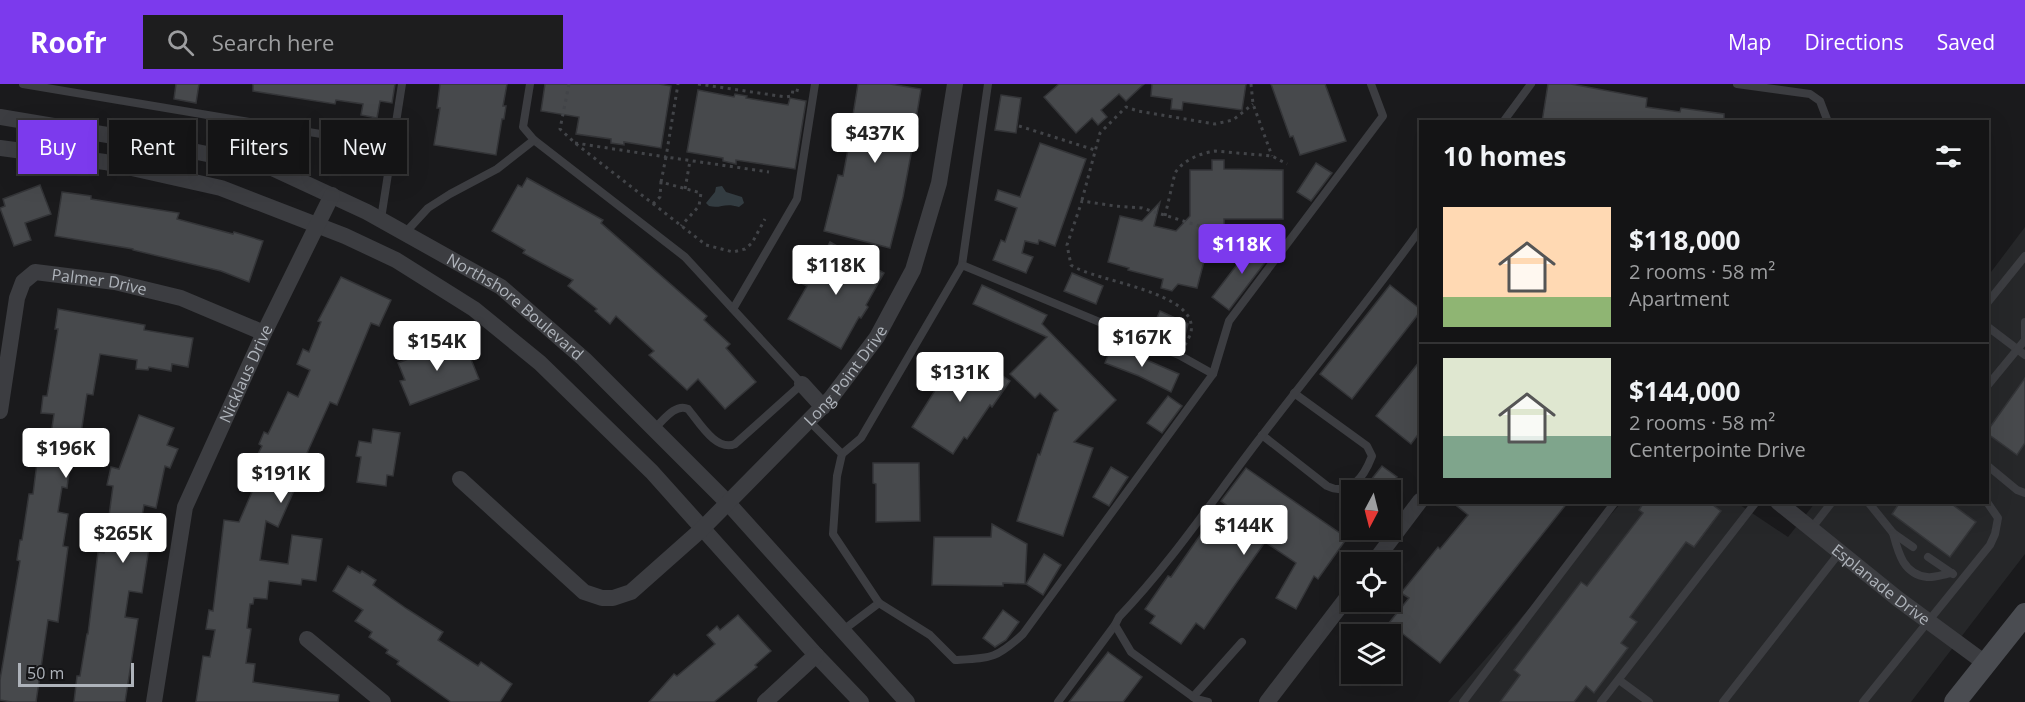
<!DOCTYPE html>
<meta charset="utf-8">
<style>
body{margin:0;font-family:"Open Sans",sans-serif;background:#1d1d1e;color:#f1f3f6;height:100vh;display:flex;flex-direction:column;font-size:22px;white-space:nowrap}
*{box-sizing:border-box;margin:0}
p{font-size:20px;color:#9d9ea0}
.icon{flex:none;width:33px;height:33px;fill:none;stroke:currentColor;stroke-width:2;stroke-linecap:round;stroke-linejoin:round}
.map{position:relative;flex:1;overflow:hidden}
.details{position:absolute;left:1419px;top:36px;width:570px;height:384px;display:flex;flex-direction:column;background:#141415;border-radius:0px;box-shadow:0 6px 24px #0002,0 0 0 2px #333334}
.details>*{flex:none}
.banner{position:absolute;left:18px;top:36px;width:570px;height:54px;display:flex;gap:12px}
.needle{width:39px;rotate:187deg}
.controls{position:absolute;left:1341px;top:396px;display:grid;gap:12px}
.controls a{display:grid;place-items:center;width:60px;height:60px;border-radius:0px;background:#141415;box-shadow:0 6px 24px #0002,0 0 0 2px #333334;font-size:30px}
.scale{position:absolute;left:18px;bottom:15px;width:116px;box-sizing:border-box;padding-left:6px;border:3px solid #aeb3ba;border-top:0;font-size:16px;line-height:21px;white-space:nowrap;color:#aeb3ba;-webkit-text-stroke:4px #151517;paint-order:stroke}
.price{position:absolute;translate:-50% -51px;padding:0 14px;border-radius:6px;background:#fff;color:#222;font-size:20px;line-height:39px;filter:drop-shadow(0 2px 3px #0008)}
.price::after{content:'';position:absolute;left:50%;top:36px;width:18px;height:14px;margin-left:-9px;background:inherit;clip-path:polygon(0 0,100% 0,50% 100%)}
.price.active{background:#7c3aed;color:#fff}
ul{padding:0;list-style:none}
li{display:flex;align-items:center;gap:18px;height:150px;padding:0 24px}
li+li{border-top:2px solid #333334}
li span{display:grid;place-items:center;flex:none;width:168px;height:120px;border-radius:0px;color:#555}
li>.icon{margin-inline-start:auto}
span .icon{width:72px;height:72px;fill:#fffc;stroke-width:1}
li b{font-size:26px}
h2{display:flex;justify-content:space-between;align-items:center;height:72px;padding:0 24px;font-size:26px}
.chip{padding:0 21px;border-radius:0px;background:#141415;box-shadow:0 6px 24px #0002,0 0 0 2px #333334;font-size:21px;line-height:54px}
.chip.active{background:#7c3aed;color:#fff}
header{display:flex;align-items:center;gap:36px;box-sizing:border-box;height:84px;padding:0 30px;background:#7c3aed;color:#fff}
header strong{font-size:28px}
nav{display:flex;gap:33px;margin-inline-start:auto;font-size:21px}
.search{width:420px;height:54px;background:#1d1d1e;display:flex;align-items:center;gap:15px;box-sizing:border-box;padding:0 21px;border-radius:0px;color:#9d9ea0;font-size:22px}
.map>svg:first-child{display:block}
</style>
<header>
<strong>Roofr</strong>
<div class="search"><svg class="icon" aria-label="search" viewBox="0 0 24 24"><circle cx="10" cy="10" r="6"/><path d="M15 15l6 6"/></svg>Search here</div>
<nav><a>Map</a><a>Directions</a><a>Saved</a></nav>
</header>
<div class="map">
<svg width="2025" height="618" viewBox="0 0 2025 618">
<rect width="100%" height="100%" fill="#1a1a1c"/>
<path fill="#262729" d="M 2025,143 L 2025,470 L 1911,618 L 1448,618 L 1621,419 L 1737,419 L 1788,453 L 1815,419 L 1988,418 L 1988,192 Z"/>
<path fill="#333c41" d="M 722,102 L 726,108 L 742,113 L 744,119 L 739,123 C 724,118 721,125 709,122 L 706,119 L 715,108 L 716,103 Z"/>
<g fill="#47494c" stroke="#343538" stroke-width="1.5">
<path d="M 176,0 L 199,0 L 196,19 L 174,15 Z"/>
<path d="M 253,0 L 395,0 L 392,19 L 380,17 L 377,34 L 361,31 L 363,20 L 336,16 L 335,20 L 253,7 Z"/>
<path d="M 440,0 L 507,0 L 503,22 L 506,22 L 504,35 L 502,35 L 496,71 L 434,61 L 440,24 L 437,24 Z"/>
<path d="M 545,0 L 659,0 L 671,2 L 661,64 L 624,58 L 624,61 L 611,59 L 611,55 L 576,50 L 579,33 L 541,27 Z"/>
<path d="M 858,0 L 890,0 L 921,5 L 915,41 L 918,42 L 916,54 L 914,54 L 903,113 L 890,164 L 824,147 L 838,91 L 843,92 L 852,44 L 848,43 L 850,31 L 853,31 Z"/>
<path d="M 1059,0 L 1144,0 L 1126,17 L 1119,10 L 1101,26 L 1107,33 L 1098,41 L 1092,34 L 1076,49 L 1044,13 Z"/>
<path d="M 1152,0 L 1246,0 L 1242,26 L 1183,18 L 1182,26 L 1171,25 L 1172,15 L 1151,12 Z"/>
<path d="M 1271,0 L 1325,0 L 1346,57 L 1300,71 L 1293,52 L 1290,53 Z"/>
<path d="M 1548,0 L 1571,0 L 1647,14 L 1646,23 L 1680,28 L 1681,24 L 1724,30 L 1724,38 L 1542,38 Z"/>
<path d="M 698,6 L 734,13 L 735,10 L 747,12 L 746,14 L 788,21 L 790,14 L 806,17 L 795,85 L 736,76 L 736,80 L 723,77 L 723,74 L 687,68 Z"/>
<path d="M 1001,11 L 1021,14 L 1016,49 L 995,46 Z"/>
<path d="M 1040,59 L 1086,75 L 1055,162 L 1039,156 L 1038,160 L 1025,157 L 1022,169 L 1033,173 L 1026,189 L 993,176 L 1001,156 L 1005,158 L 1017,124 L 995,116 L 998,106 L 1020,113 Z"/>
<path d="M 1212,76 L 1224,76 L 1224,85 L 1283,86 L 1283,135 L 1224,135 L 1224,143 L 1213,143 L 1197,204 L 1178,200 L 1172,207 L 1161,204 L 1163,195 L 1128,186 L 1129,184 L 1108,178 L 1120,132 L 1142,137 L 1160,118 L 1154,142 L 1176,147 L 1190,132 L 1190,86 L 1212,86 Z"/>
<path d="M 1316,79 L 1332,89 L 1311,117 L 1297,108 Z"/>
<path d="M 527,94 L 603,136 L 601,139 L 707,232 L 704,236 L 730,260 L 726,264 L 756,298 L 725,325 L 698,295 L 687,306 L 649,271 L 654,267 L 616,232 L 610,240 L 595,227 L 597,225 L 568,202 L 573,196 L 523,169 L 525,166 L 492,147 L 518,101 L 522,103 Z"/>
<path d="M 40,101 L 51,130 L 25,139 L 31,156 L 14,162 L 0,124 L 5,122 L 3,115 Z"/>
<path d="M 62,108 L 91,112 L 91,115 L 179,129 L 177,135 L 233,150 L 234,148 L 263,157 L 249,198 L 221,187 L 133,166 L 133,165 L 55,152 Z"/>
<path d="M 1256,156 L 1273,168 L 1229,226 L 1212,213 Z"/>
<path d="M 830,158 L 884,189 L 866,221 L 868,223 L 861,234 L 859,233 L 841,265 L 788,235 L 807,202 L 803,200 L 809,189 L 812,191 Z"/>
<path d="M 1072,189 L 1103,202 L 1096,220 L 1064,207 Z"/>
<path d="M 341,193 L 391,216 L 379,242 L 371,239 L 337,321 L 330,318 L 307,369 L 310,370 L 278,443 L 266,437 L 260,476 L 288,480 L 292,451 L 322,455 L 316,497 L 302,495 L 301,501 L 269,497 L 267,515 L 254,514 L 253,520 L 250,520 L 247,544 L 251,545 L 246,579 L 255,580 L 253,598 L 339,611 L 338,618 L 196,618 L 203,572 L 210,573 L 215,546 L 206,545 L 209,526 L 213,527 L 224,436 L 239,438 L 252,408 L 238,403 L 245,388 L 248,390 L 262,362 L 259,360 L 264,348 L 268,350 L 288,308 L 298,313 L 310,286 L 297,280 L 303,265 L 309,268 L 321,238 L 318,237 Z"/>
<path d="M 982,201 L 1047,231 L 1042,240 L 1116,316 L 1074,358 L 1093,364 L 1063,452 L 1017,437 L 1038,370 L 1040,371 L 1054,329 L 1058,326 L 1040,309 L 1035,314 L 1010,290 L 1047,253 L 973,220 Z"/>
<path d="M 1390,201 L 1420,225 L 1420,228 L 1352,315 L 1320,290 Z"/>
<path d="M 58,225 L 145,241 L 144,246 L 193,254 L 188,283 L 172,280 L 171,287 L 149,283 L 148,286 L 136,285 L 137,276 L 100,270 L 93,311 L 87,310 L 80,356 L 73,355 L 67,404 L 62,403 L 58,428 L 68,430 L 63,462 L 68,463 L 58,538 L 48,536 L 36,618 L 12,618 L 0,616 L 0,596 L 20,477 L 17,476 L 20,456 L 22,456 L 29,410 L 33,410 L 39,363 L 49,364 L 54,330 L 41,329 L 43,312 L 47,312 L 58,245 L 55,245 Z"/>
<path d="M 1160,227 L 1188,240 L 1183,259 L 1152,245 Z"/>
<path d="M 455,257 L 459,266 L 466,263 L 479,295 L 410,321 L 400,297 L 405,296 L 398,279 Z"/>
<path d="M 1112,261 L 1179,290 L 1171,308 L 1139,292 L 1105,279 Z"/>
<path d="M 970,270 L 1010,297 L 992,323 L 990,321 L 967,355 L 964,353 L 953,370 L 912,343 L 951,281 L 959,287 Z"/>
<path d="M 1420,277 L 1420,348 L 1411,360 L 1376,332 Z"/>
<path d="M 2025,294 L 2025,359 L 2017,371 L 1988,350 L 1988,346 Z"/>
<path d="M 1168,312 L 1182,322 L 1162,349 L 1147,339 Z"/>
<path d="M 139,331 L 174,344 L 167,361 L 178,365 L 170,384 L 165,382 L 156,424 L 144,421 L 139,449 L 151,451 L 142,509 L 129,507 L 125,533 L 138,535 L 125,618 L 74,618 L 77,592 L 80,592 L 87,550 L 88,550 L 98,468 L 104,469 L 113,402 L 107,401 L 111,383 L 119,385 Z"/>
<path d="M 373,345 L 400,349 L 393,392 L 387,391 L 386,402 L 357,398 L 361,373 L 356,372 L 359,357 L 371,359 Z"/>
<path d="M 873,379 L 919,379 L 920,437 L 876,438 L 876,400 L 873,399 Z"/>
<path d="M 1382,382 L 1397,393 L 1387,406 L 1363,406 Z"/>
<path d="M 1111,383 L 1128,393 L 1109,422 L 1093,413 Z"/>
<path d="M 1246,384 L 1347,454 L 1318,495 L 1314,492 L 1296,525 L 1276,514 L 1296,479 L 1265,458 L 1204,545 L 1196,539 L 1181,560 L 1150,539 L 1155,532 L 1145,525 L 1168,492 L 1171,493 L 1203,447 L 1213,454 L 1229,431 L 1226,429 L 1230,424 L 1221,417 Z"/>
<path d="M 1452,418 L 1568,418 L 1440,579 L 1389,539 L 1409,514 L 1401,509 L 1438,463 L 1440,465 L 1468,431 Z"/>
<path d="M 1644,418 L 1709,418 L 1721,427 L 1694,463 L 1686,458 L 1630,533 L 1637,538 L 1621,559 L 1628,564 L 1594,609 L 1586,602 L 1574,618 L 1500,618 L 1520,591 L 1514,586 L 1581,498 L 1587,502 L 1643,429 L 1639,426 Z"/>
<path d="M 1900,418 L 1949,418 L 1976,438 L 1950,473 L 1892,430 Z"/>
<path d="M 992,440 L 1027,460 L 1025,500 L 1003,499 L 1003,502 L 932,501 L 934,453 L 991,453 Z"/>
<path d="M 1044,470 L 1061,481 L 1043,511 L 1026,500 Z"/>
<path d="M 348,482 L 360,489 L 362,487 L 376,496 L 373,501 L 407,525 L 443,548 L 438,556 L 478,582 L 481,578 L 512,600 L 500,618 L 451,618 L 397,580 L 399,577 L 386,569 L 388,566 L 369,553 L 372,548 L 355,537 L 363,526 L 333,507 Z"/>
<path d="M 1003,526 L 1019,538 L 1006,556 L 995,563 L 983,554 Z"/>
<path d="M 738,531 L 771,567 L 755,581 L 757,583 L 714,618 L 649,618 L 674,590 L 677,592 L 715,560 L 707,551 L 717,542 L 720,546 Z"/>
<path d="M 1108,568 L 1142,593 L 1123,618 L 1069,618 Z"/>
</g>
<g fill="none" stroke-linecap="round" stroke-linejoin="round">
<g stroke="#424448" stroke-width="3" stroke-dasharray="3 4.5" stroke-linecap="butt">
<path d="M 569,0 L 560,45 L 575,59 L 706,161 L 733,168 L 745,165 L 752,159 L 765,135"/>
<path d="M 698,0 L 786,13 L 792,12 L 793,5 L 803,8"/>
<path d="M 1251,0 L 1253,20 L 1272,72"/>
<path d="M 1019,42 L 1095,66"/>
<path d="M 575,59 L 666,73 L 678,0"/>
<path d="M 661,98 L 666,73 L 769,88"/>
<path d="M 685,105 L 690,77"/>
<path d="M 1082,116 L 1100,49 L 1126,23 L 1138,27 L 1215,40 L 1233,36 L 1253,20"/>
<path d="M 653,120 L 660,113 L 661,98 L 701,109 L 699,122 L 681,142"/>
<path d="M 1165,132 L 1175,89 C 1183,76 1201,69 1215,67 L 1272,72 L 1287,80"/>
<path d="M 1185,261 C 1187,257 1190,252 1191,248 C 1199,207 1095,198 1071,181 L 1067,161 L 1082,117 L 1115,122 L 1142,124 L 1212,146 L 1278,155"/>
</g>
<g stroke="#3c3d41" stroke-width="8">
<path d="M 23,0 L 392,62"/>
<path d="M 530,0 L 523,43 L 534,56 L 685,173 L 802,300 L 735,360 C 716,368 699,338 688,325 C 675,319 663,337 654,345"/>
<path d="M 1737,0 L 1810,10 L 1820,17 L 1828,38"/>
<path d="M 1503,38 L 1531,0"/>
<path d="M 381,135 L 402,0"/>
<path d="M 405,149 L 428,124 L 450,110 L 497,85 L 534,56"/>
<path d="M 962,181 L 988,0"/>
<path d="M 1988,218 L 2025,172"/>
<path d="M 733,225 L 797,115 L 815,0"/>
<path d="M 2025,238 L 2025,257"/>
<path d="M 1988,243 L 2025,271"/>
<path d="M 1213,290 L 1229,237 L 1383,32 L 1371,0"/>
<path d="M 1988,301 L 2025,256"/>
<path d="M 809,337 L 842,370 L 837,392 L 833,450 L 879,519 L 842,547"/>
<path d="M 1262,351 L 1327,402 C 1350,413 1364,393 1372,372 L 1367,362 L 1294,309"/>
<path d="M 842,370 L 861,354 L 962,181 L 1179,271 L 1213,290 L 1023,550 C 996,575 991,574 955,576 L 930,551 L 879,519"/>
<path d="M 1988,382 L 2017,406 L 2025,409"/>
<path d="M 1868,418 L 1893,449 L 1913,463"/>
<path d="M 1811,445 L 1832,418"/>
<path d="M 1893,449 C 1898,468 1903,490 1927,493 C 1935,494 1944,490 1952,489"/>
<path d="M 1928,473 L 1953,490"/>
<path d="M 1619,596 L 1649,618"/>
<path d="M 1193,613 L 1242,558"/>
<path d="M 1058,618 L 1115,541"/>
<path d="M 1208,618 L 1196,615 L 1131,568 L 1115,541 L 1119,533 C 1170,480 1212,417 1257,358 C 1311,287 1368,218 1420,146"/>
<path d="M 1463,618 L 1615,418"/>
<path d="M 1601,618 L 1756,418"/>
<path d="M 1723,618 L 1840,468"/>
<path d="M 1863,618 L 1990,461 L 1995,450 L 1998,434 L 1987,418"/>
</g>
<g stroke="#3c3d41" stroke-width="16">
<path id="s1" d="M 0,33 L 149,58 L 270,83 L 367,128 L 501,203 L 584,275 L 728,419 L 907,618"/>
<path d="M 0,64 L 105,78 L 221,104 L 345,152 L 396,176 L 474,225 L 540,279 L 652,388 L 816,571 L 861,618"/>
<path d="M 802,300 L 823,323"/>
<path id="s2" d="M 0,327 L 17,214 L 23,198 L 35,188 L 115,198 L 181,214 L 264,249"/>
<path id="s3" d="M 460,395 L 584,508 L 602,514 L 613,514 L 631,508 L 702,445 L 831,314 L 877,253 L 913,186 L 939,99 L 955,0"/>
<path id="s4" d="M 1778,418 L 1898,515 L 1985,579"/>
<path d="M 1374,478 L 1420,417"/>
<path d="M 307,555 L 383,618"/>
<path id="s5" d="M 154,618 L 185,423 L 264,249 L 332,111"/>
<path d="M 765,618 L 816,571"/>
<path d="M 1267,618 L 1352,507"/>
</g>
<path stroke="#4a4c51" stroke-width="22" d="M 1955,618 L 2025,530"/>
</g>
<g text-anchor="middle" dominant-baseline="central" stroke-width="6" stroke-linejoin="round" paint-order="stroke">
<g font-size="16" fill="#aeb3ba" stroke="#151517">
<text stroke="none"><textPath href="#s2" startOffset="212">Palmer Drive</textPath></text>
<text stroke="none"><textPath href="#s1" startOffset="558">Northshore Boulevard</textPath></text>
<text stroke="none"><textPath href="#s5" startOffset="344">Nicklaus Drive</textPath></text>
<text stroke="none"><textPath href="#s3" startOffset="522">Long Point Drive</textPath></text>
<text stroke="none"><textPath href="#s4" startOffset="132">Esplanade Drive</textPath></text>
</g>
</g>
</svg>
<div class="controls">
<a><svg class="needle" viewBox="-14 -14 28 28"><path d="M0-13l5 13h-10z" fill="#e53935"/><path d="M0 13l5-13h-10z" fill="#9d9ea0"/></svg></a>
<a><svg class="icon" aria-label="locate" viewBox="0 0 24 24"><circle cx="12" cy="12" r="6"/><path d="M12 2v4M12 18v4M2 12h4M18 12h4"/></svg></a>
<a><svg class="icon" aria-label="layers" viewBox="0 0 24 24"><path d="M12 4l9 5-9 5-9-5zM3 14l9 5 9-5"/></svg></a>
</div>
<div class="scale">50 m</div>
<b class="price" style="left:875px;top:80px">$437K</b>
<b class="price active" style="left:1242px;top:191px">$118K</b>
<b class="price" style="left:836px;top:212px">$118K</b>
<b class="price" style="left:1142px;top:284px">$167K</b>
<b class="price" style="left:437px;top:288px">$154K</b>
<b class="price" style="left:960px;top:319px">$131K</b>
<b class="price" style="left:66px;top:395px">$196K</b>
<b class="price" style="left:281px;top:420px">$191K</b>
<b class="price" style="left:1244px;top:472px">$144K</b>
<b class="price" style="left:123px;top:480px">$265K</b>
<div class="banner">
<a class="chip active">Buy</a>
<a class="chip">Rent</a>
<a class="chip">Filters</a>
<a class="chip">New</a>
</div>
<section class="details">
<h2>10 homes<svg class="icon" aria-label="filters" viewBox="0 0 24 24"><path d="M4 7h16M4 17h16"/><circle cx="9" cy="7" r="2"/><circle cx="15" cy="17" r="2"/></svg></h2>
<ul>
<li><span style="background:linear-gradient(#ffd9b3 75%,#8fb573 0)"><svg class="icon" aria-label="home" viewBox="0 0 24 24"><path d="M3 11l9-7 9 7M6 9v11h12V9"/></svg></span><div><b>$118,000</b><p>2 rooms · 58 m²</p><p>Apartment</p></div></li>
<li><span style="background:linear-gradient(#dfe7d0 65%,#7fa58c 0)"><svg class="icon" aria-label="home" viewBox="0 0 24 24"><path d="M3 11l9-7 9 7M6 9v11h12V9"/></svg></span><div><b>$144,000</b><p>2 rooms · 58 m²</p><p>Centerpointe Drive</p></div></li>
</ul>
</section>
</div>
